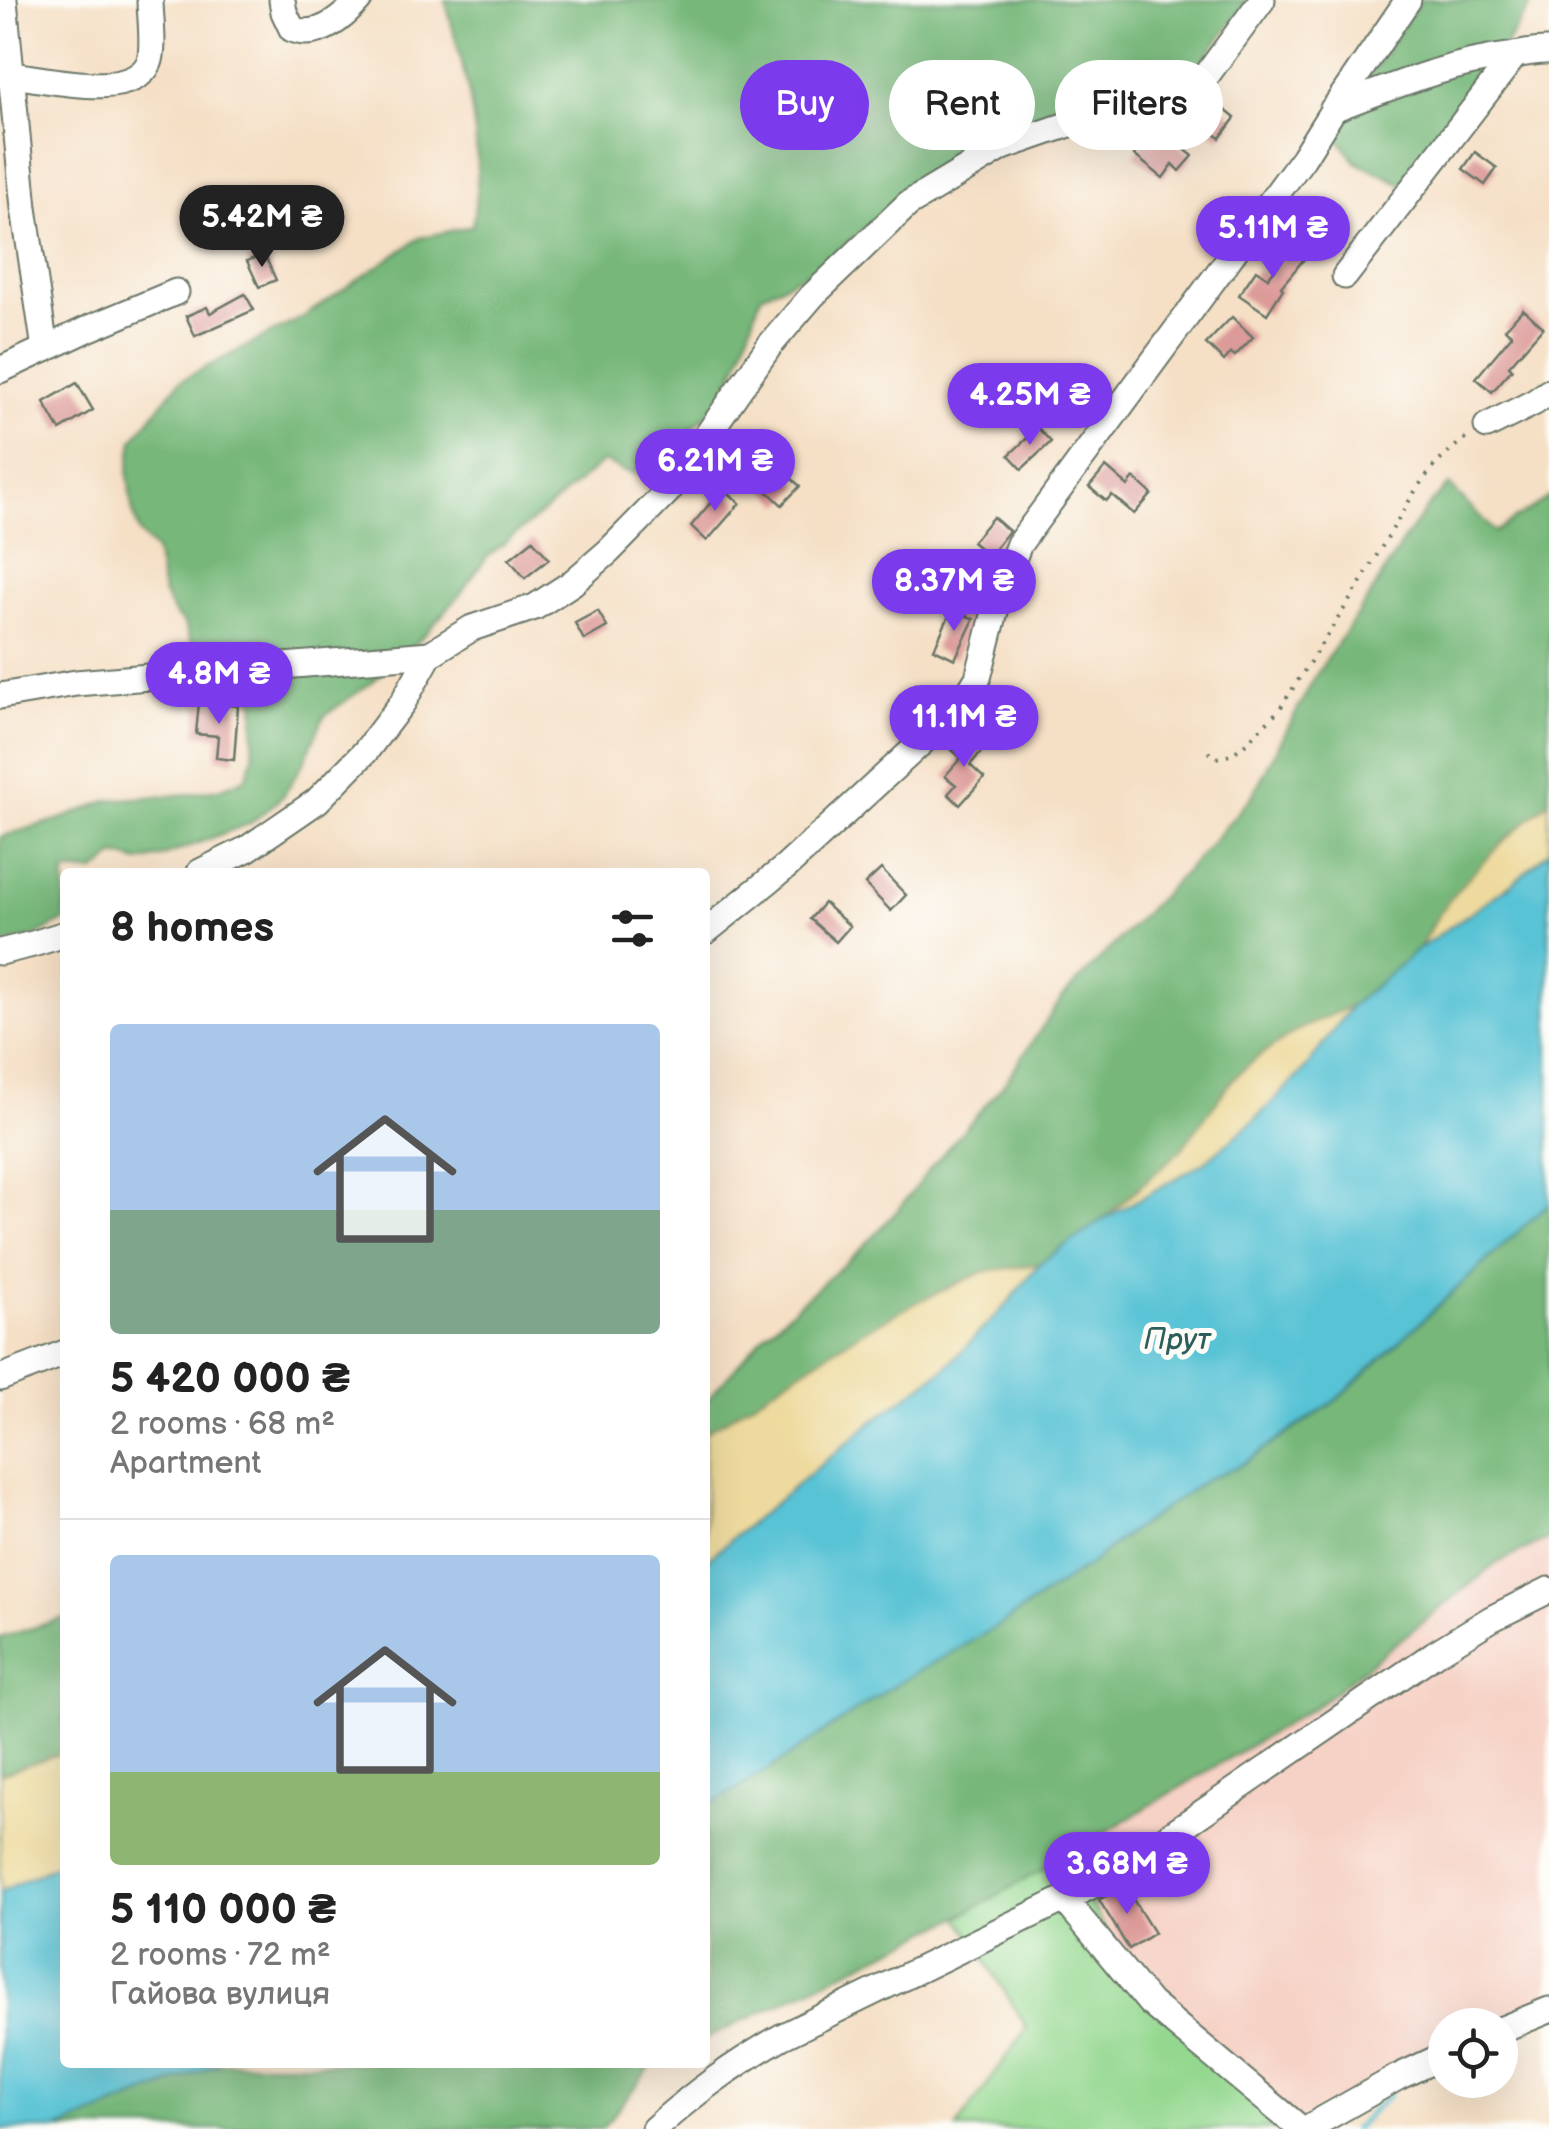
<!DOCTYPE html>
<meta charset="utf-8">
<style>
body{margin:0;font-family:"Balsamiq Sans",sans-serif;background:#f2f2f2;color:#222;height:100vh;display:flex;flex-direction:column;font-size:38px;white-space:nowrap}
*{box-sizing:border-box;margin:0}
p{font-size:32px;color:#767676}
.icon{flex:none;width:55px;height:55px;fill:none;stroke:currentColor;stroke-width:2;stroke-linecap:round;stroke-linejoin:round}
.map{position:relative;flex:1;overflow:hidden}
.panel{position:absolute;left:60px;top:868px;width:650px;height:1200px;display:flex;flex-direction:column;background:#fff;border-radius:10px;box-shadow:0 10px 40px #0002}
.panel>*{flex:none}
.hud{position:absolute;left:740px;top:60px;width:658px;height:90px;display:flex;gap:20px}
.buttons{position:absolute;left:1428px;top:2008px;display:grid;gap:20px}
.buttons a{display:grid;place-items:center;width:90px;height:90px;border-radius:50%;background:#fff;box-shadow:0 10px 40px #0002;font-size:50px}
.price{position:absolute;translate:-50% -85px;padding:0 22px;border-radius:35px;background:#7c3aed;color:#fff;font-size:32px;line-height:65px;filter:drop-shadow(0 2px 5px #0008)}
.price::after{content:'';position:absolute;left:50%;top:60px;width:30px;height:22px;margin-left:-15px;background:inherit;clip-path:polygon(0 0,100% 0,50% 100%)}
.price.current{background:#222;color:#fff}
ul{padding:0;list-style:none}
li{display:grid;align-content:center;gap:20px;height:530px;padding:0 50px}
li+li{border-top:2px solid #e0e0e0}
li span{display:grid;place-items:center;height:310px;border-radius:10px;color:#555}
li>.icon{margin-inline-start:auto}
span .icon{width:180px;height:180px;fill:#fffc;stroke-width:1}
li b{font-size:42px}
h2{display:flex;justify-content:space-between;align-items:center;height:120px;padding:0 50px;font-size:42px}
.pill{padding:0 35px;border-radius:45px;background:#fff;box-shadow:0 10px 40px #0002;font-size:35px;line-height:90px}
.pill.current{background:#7c3aed;color:#fff}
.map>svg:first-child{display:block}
</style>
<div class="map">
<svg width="1549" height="2129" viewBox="0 0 1549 2129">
<rect width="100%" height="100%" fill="#fdfcf7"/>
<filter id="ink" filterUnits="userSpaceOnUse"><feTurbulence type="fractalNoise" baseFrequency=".01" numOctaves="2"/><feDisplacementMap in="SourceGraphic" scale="20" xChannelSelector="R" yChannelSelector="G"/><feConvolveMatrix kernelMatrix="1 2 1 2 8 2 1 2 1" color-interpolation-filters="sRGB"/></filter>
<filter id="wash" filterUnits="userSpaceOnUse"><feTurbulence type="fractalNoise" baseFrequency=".0048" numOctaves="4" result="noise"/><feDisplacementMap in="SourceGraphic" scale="40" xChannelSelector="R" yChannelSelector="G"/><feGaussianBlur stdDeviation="2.25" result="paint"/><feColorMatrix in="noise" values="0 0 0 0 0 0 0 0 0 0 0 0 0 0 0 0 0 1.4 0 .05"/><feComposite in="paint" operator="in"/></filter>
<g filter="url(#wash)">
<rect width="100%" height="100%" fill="#f5dfc5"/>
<path fill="#f6d1c5" d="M 1549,1539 L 1549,2000 L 1483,2025 L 1445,2025 L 1445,2044 L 1286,2125 L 1119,1953 L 1064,1857 L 1319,1704 L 1497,1563 Z"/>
<path fill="#94d890" stroke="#5a8a62" stroke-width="2.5" d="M 1064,1857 L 1119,1953 L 1286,2125 L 1277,2129 L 956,2129 L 1027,2028 L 959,1917 Z"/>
<g fill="#77b87a" stroke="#4b7a57" stroke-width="2.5">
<path d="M 445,0 L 1249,0 L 1197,69 L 1174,84 L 1158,92 L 1083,97 L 1051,108 L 1031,119 L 996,137 L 906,193 L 819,267 L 761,295 L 740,359 L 720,402 L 683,437 L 666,461 L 651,475 L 625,472 L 603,461 L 546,510 L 487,557 L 458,597 L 426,633 L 372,682 L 324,716 L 304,762 L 283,796 L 251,823 L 161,857 L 139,862 L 116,855 L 95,872 L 65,872 L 65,920 L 34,937 L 0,945 L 0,837 L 64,818 L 109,800 L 191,794 L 222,788 L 246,778 L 253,758 L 255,699 L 215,686 L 203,652 L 190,640 L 184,623 L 174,614 L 163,593 L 155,550 L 140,534 L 132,508 L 128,474 L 133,440 L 180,381 L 303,317 L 420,238 L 472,226 C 488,149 465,73 445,0 Z"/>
<path d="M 1421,0 L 1534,0 L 1488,73 L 1402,184 L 1356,162 L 1332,130 Z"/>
<path d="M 1449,485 L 1495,532 L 1549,497 L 1549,801 L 1501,844 L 1431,926 L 1420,948 L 1351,1006 L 1298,1030 L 1258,1057 L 1233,1079 L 1182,1149 L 1104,1219 L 1039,1264 L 983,1272 L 861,1332 L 705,1433 L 705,1402 L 766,1333 L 857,1253 L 899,1209 L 931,1167 L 1003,1085 L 1062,998 L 1201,855 L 1252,796 L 1316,675 L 1366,602 L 1403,541 L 1431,503 Z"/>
<path d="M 1549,1203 L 1549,1539 L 1497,1563 L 1319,1704 L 1064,1857 L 959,1917 L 705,2039 L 705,1808 L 771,1768 L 893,1686 L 1006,1621 L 1090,1564 L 1120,1539 L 1207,1479 L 1241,1465 L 1336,1401 Z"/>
<path d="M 65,1618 L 65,1752 L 0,1774 L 0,1638 Z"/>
<path d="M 222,2063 L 657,2063 L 652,2065 L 602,2129 L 58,2129 Z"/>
</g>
<g fill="#eeda9e" stroke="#868c69" stroke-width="2.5">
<path d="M 1549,801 L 1549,851 L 1513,883 L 1420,948 C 1447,889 1502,843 1549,801 Z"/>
<path d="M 1351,1006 L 1306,1068 L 1255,1120 L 1205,1162 L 1104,1219 L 1182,1149 L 1233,1079 L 1258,1057 L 1298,1030 Z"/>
<path d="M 1039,1264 L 1008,1303 L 943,1370 L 876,1419 L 705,1561 L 705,1433 L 861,1332 L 922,1300 L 983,1272 Z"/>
<path d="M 65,1752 L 65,1861 L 0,1892 L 0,1774 Z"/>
</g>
<g fill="#59c3d5" stroke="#3c8084" stroke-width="2.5">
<path d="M 1549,851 L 1549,1203 L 1336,1400 L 1241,1465 L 1207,1479 L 1120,1539 L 1090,1564 L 1006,1621 L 893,1686 L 771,1768 L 705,1808 L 705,1561 L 876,1419 L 943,1370 L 1008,1303 L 1039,1264 L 1104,1219 L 1205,1162 L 1255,1120 L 1306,1068 L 1351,1006 L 1420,948 L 1513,883 Z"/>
<path d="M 65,1861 L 65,2062 L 222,2063 L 58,2129 L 0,2129 L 0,1892 Z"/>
</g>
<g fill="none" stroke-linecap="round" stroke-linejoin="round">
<path stroke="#59c3d5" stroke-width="5" d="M 1354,2129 L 1389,2095"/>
</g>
<g id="blocks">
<g fill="#dc9a98">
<path d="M 1214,101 L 1235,118 L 1220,138 L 1198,120 Z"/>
<path d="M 1154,130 L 1160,130 L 1193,156 L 1180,171 L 1173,164 L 1163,178 L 1134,155 Z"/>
<path d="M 1475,152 L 1497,168 L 1485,185 L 1463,169 Z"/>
<path d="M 235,192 L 242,237 L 229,239 L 224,210 L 215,211 L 212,196 Z"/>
<path d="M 1296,243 L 1309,253 L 1281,287 L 1283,289 L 1267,314 L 1239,295 L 1256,270 L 1268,278 Z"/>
<path d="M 264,254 L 276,280 L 259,287 L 247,261 Z"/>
<path d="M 245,294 L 254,310 L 195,336 L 186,316 L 207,307 L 210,313 Z"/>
<path d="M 1523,309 L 1543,327 L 1509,366 L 1512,369 L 1492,392 L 1476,378 L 1512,335 L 1505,329 Z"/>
<path d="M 1232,317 L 1253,337 L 1235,356 L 1231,353 L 1224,361 L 1206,344 Z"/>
<path d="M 77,383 L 93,410 L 60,430 L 44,402 Z"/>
<path d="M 1038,428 L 1051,442 L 1022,469 L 1009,455 Z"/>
<path d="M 1106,467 L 1128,486 L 1134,478 L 1152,494 L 1134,514 L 1112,495 L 1106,501 L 1089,487 Z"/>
<path d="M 783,471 L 800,486 L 782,505 L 766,490 Z"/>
<path d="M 723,488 L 740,503 L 707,541 L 691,526 Z"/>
<path d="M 993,517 L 1009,531 L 989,556 L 972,542 Z"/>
<path d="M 533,540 L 549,559 L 525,578 L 509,559 Z"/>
<path d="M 952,609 L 974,619 L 955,659 L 934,649 Z"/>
<path d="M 598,611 L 607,627 L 584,640 L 575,623 Z"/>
<path d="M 199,702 L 238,706 L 234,760 L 216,758 L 218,736 L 196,734 Z"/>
<path d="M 964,734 L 982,751 L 970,765 L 984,778 L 960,805 L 948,794 L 956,785 L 945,776 L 961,758 L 951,749 Z"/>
<path d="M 881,869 L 906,895 L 891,911 L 865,884 Z"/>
<path d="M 824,903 L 850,926 L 836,942 L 810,919 Z"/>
<path d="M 1124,1885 L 1154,1933 L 1129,1949 L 1099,1900 Z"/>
</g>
</g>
</g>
<g filter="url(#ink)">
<use href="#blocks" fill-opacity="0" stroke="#6a7667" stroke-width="2.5"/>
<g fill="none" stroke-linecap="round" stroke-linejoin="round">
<defs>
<g id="minor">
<path d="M 4,0 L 24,208 L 45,349"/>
<path d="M 282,0 L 284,12 L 292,29 C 318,40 342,19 359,0"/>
<path d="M 0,74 C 36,75 130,104 149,63 C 155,49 150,16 150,0"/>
<path d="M 1333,109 C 1391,87 1448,63 1509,56 C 1523,54 1535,50 1549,51"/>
<path d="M 1345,276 L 1515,55"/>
<path d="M 0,370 L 90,328 L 176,292"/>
<path d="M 1487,426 L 1535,402 L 1549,392"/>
<path d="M 0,696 L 76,683 L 430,654"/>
<path d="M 200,872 L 247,849 L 317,801 L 365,752 L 403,702 L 430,654 L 472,628 L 535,607 L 572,583 L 609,551 L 669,490 L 770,345 L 812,296 L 908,204 L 1003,147 L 1087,118 L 1173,113 L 1201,83 L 1262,0"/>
<path d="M 705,932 L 787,866 L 960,707 L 978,678 L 1000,592 L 1019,544 L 1303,158 L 1333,110 L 1408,0"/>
<path d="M 0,952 L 33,944 L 65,934"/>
<path d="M 0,1378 L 65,1353"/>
<path d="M 1065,1900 L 1150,2003 L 1301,2129"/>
<path d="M 1500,2030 L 1549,2010"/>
<path d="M 654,2129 C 696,2091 733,2065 781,2037 L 1097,1883 L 1129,1863 L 1434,1654 L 1491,1619 L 1549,1590"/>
<path d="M 1306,2129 L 1398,2077 L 1445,2055"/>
</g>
</defs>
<use href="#minor" stroke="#6a7667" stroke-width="29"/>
<path stroke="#6a7667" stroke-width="4" stroke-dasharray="2.5 8" stroke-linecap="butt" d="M 1208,752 L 1216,758 L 1231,755 L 1244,745 L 1279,710 L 1353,595 L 1417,488 L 1434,466 L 1459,443 L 1470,436"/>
<use href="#minor" stroke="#fff" stroke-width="25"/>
</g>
</g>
<g text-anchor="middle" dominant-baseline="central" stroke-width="10" stroke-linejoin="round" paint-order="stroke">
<g font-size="30" font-style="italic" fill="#2e5e5c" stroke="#fdfcf7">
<text x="1177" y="1340">Прут</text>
</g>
</g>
</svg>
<div class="buttons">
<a><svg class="icon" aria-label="locate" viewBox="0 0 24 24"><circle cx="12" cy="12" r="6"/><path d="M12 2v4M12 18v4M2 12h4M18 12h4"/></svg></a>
</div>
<b class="price current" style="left:262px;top:270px">5.42M ₴</b>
<b class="price" style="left:1273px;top:281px">5.11M ₴</b>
<b class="price" style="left:1030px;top:448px">4.25M ₴</b>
<b class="price" style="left:715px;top:514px">6.21M ₴</b>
<b class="price" style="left:954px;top:634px">8.37M ₴</b>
<b class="price" style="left:219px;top:727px">4.8M ₴</b>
<b class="price" style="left:964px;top:770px">11.1M ₴</b>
<b class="price" style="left:1127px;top:1917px">3.68M ₴</b>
<div class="hud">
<a class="pill current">Buy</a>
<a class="pill">Rent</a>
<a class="pill">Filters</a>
</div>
<section class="panel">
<h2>8 homes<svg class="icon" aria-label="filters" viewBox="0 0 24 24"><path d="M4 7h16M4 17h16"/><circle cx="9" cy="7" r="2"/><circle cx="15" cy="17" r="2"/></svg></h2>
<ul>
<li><span style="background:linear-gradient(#a9c7e8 60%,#7fa58c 0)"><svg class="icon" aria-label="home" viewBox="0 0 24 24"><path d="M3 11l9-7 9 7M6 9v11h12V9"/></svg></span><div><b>5 420 000 ₴</b><p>2 rooms · 68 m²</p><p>Apartment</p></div></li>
<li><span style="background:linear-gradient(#a9c7e8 70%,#8fb573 0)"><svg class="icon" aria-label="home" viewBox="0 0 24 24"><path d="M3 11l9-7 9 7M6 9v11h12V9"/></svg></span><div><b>5 110 000 ₴</b><p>2 rooms · 72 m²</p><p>Гайова вулиця</p></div></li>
</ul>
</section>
</div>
